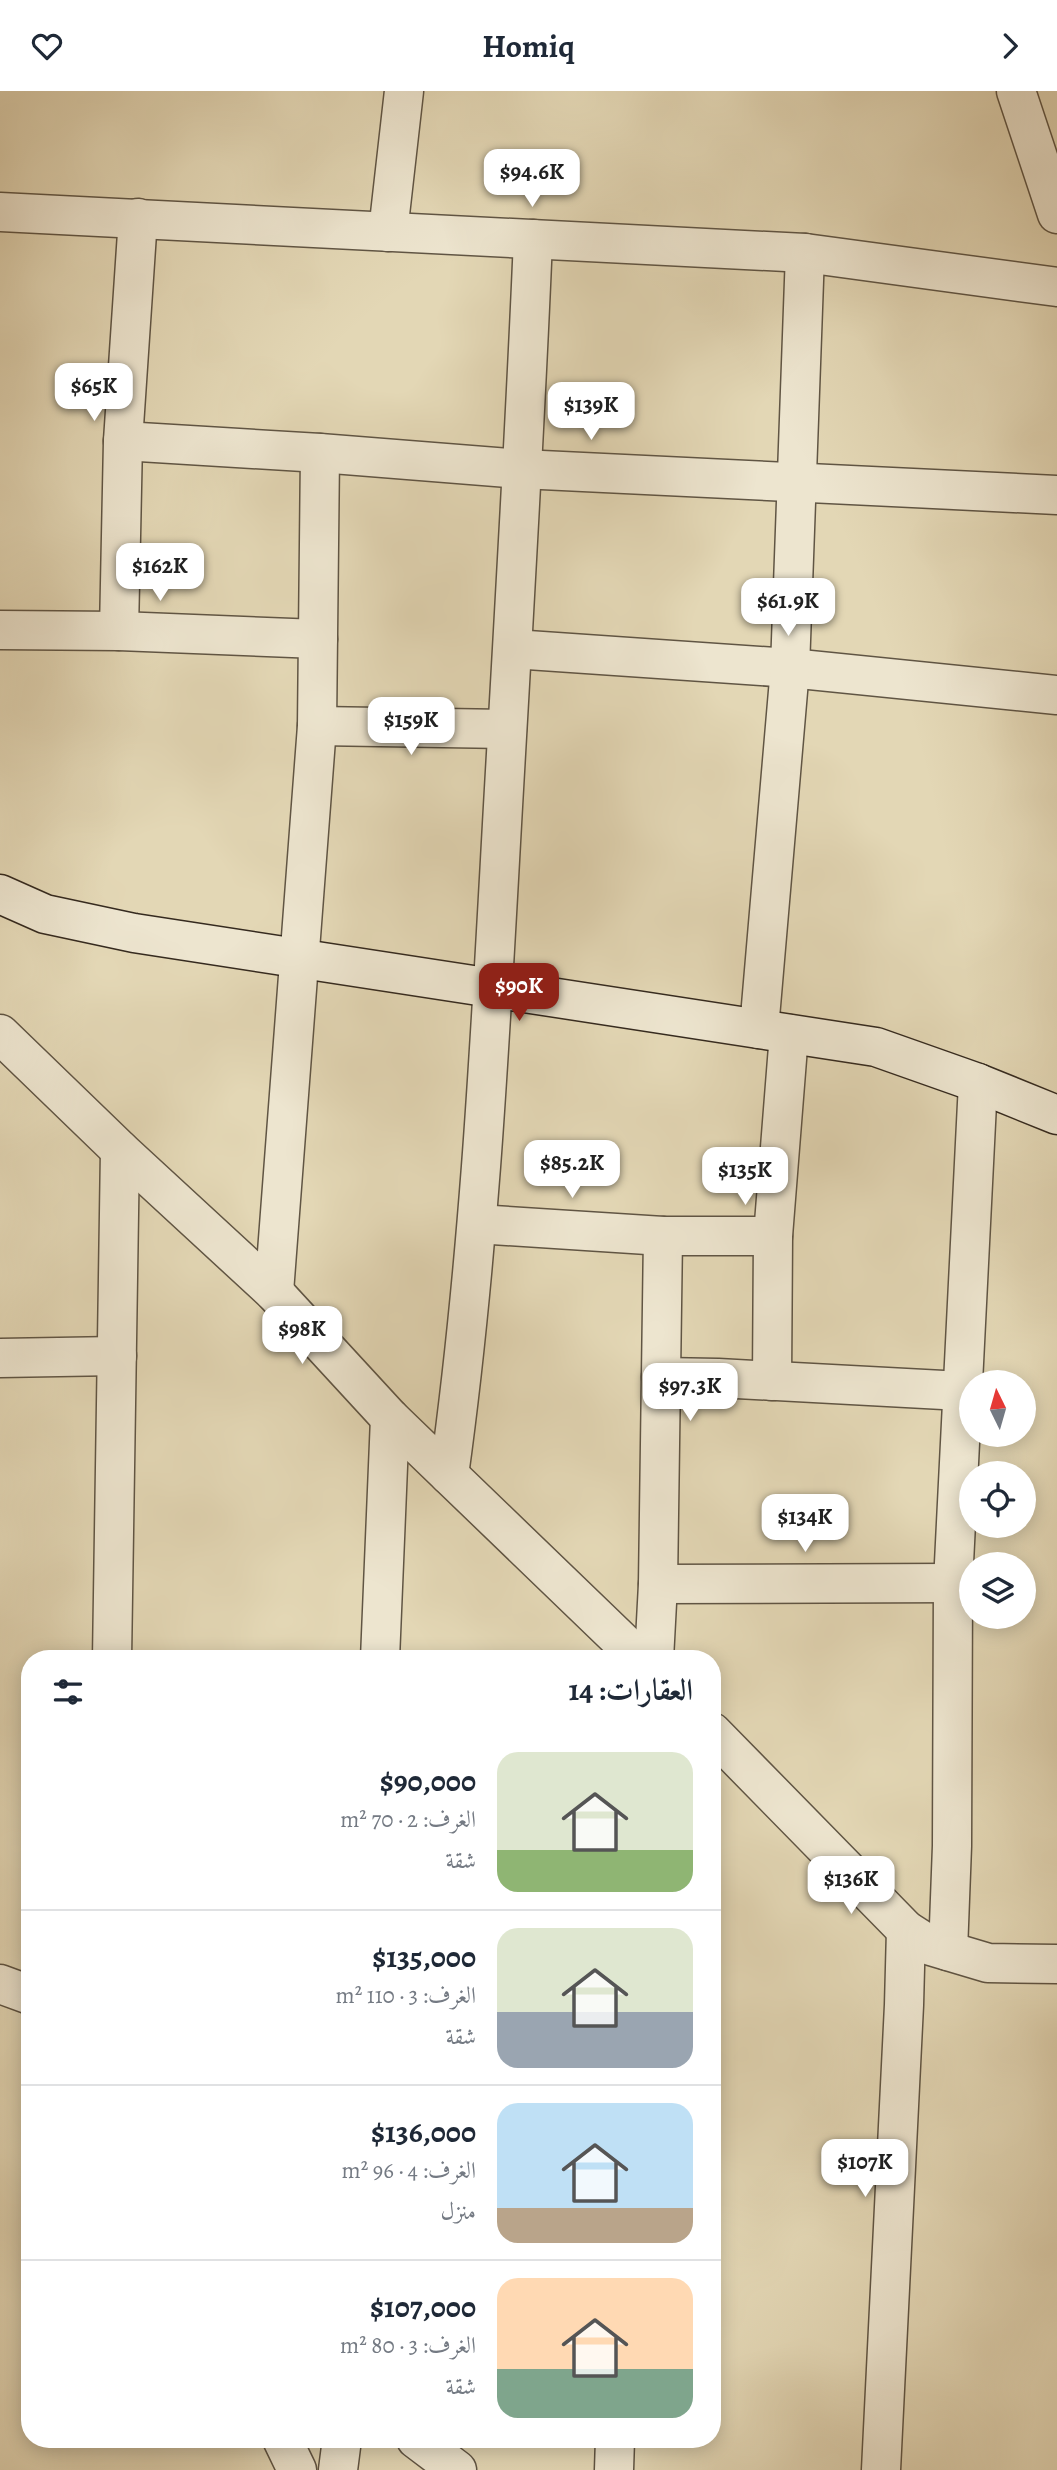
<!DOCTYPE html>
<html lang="ar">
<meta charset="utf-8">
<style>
body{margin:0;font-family:Alegreya,Amiri,serif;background:#f2f2f3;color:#1f2937;direction:rtl;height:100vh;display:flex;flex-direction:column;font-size:26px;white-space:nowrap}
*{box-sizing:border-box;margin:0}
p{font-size:23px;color:#747a83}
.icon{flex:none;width:38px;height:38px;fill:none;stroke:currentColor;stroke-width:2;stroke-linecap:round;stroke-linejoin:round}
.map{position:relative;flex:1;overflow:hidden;direction:ltr}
.drawer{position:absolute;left:21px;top:1559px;width:700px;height:798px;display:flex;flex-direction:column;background:#fff;border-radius:28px;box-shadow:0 4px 18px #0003;direction:rtl}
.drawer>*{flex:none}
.needle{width:46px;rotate:355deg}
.controls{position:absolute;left:959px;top:1279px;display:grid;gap:14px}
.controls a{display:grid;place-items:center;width:77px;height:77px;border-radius:50%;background:#fff;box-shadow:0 4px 18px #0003;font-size:35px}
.price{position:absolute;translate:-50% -60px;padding:0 16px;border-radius:14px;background:#fff;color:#222;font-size:23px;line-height:46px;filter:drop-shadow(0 2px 4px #0008)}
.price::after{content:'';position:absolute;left:50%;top:42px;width:21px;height:16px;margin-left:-10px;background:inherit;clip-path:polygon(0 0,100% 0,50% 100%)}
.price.active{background:#8f2418;color:#fff}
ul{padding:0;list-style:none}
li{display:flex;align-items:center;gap:21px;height:175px;padding:0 28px}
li+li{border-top:2px solid #e0e1e3}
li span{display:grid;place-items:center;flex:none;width:196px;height:140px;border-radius:21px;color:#555}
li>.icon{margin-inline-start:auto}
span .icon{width:84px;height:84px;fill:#fffc;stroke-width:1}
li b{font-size:30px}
h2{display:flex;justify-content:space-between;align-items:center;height:84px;padding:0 28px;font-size:30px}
header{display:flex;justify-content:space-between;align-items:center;height:91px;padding:0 28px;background:#fff;font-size:32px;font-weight:600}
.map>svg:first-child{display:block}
</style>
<header><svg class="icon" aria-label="forward" viewBox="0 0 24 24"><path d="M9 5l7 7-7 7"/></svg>Homiq<svg class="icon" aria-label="heart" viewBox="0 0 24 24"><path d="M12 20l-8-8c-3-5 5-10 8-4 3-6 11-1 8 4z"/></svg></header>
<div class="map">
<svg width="1057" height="2379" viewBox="0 0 1057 2379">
<rect width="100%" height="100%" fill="#e3d7b5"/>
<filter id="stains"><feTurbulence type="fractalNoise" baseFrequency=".00286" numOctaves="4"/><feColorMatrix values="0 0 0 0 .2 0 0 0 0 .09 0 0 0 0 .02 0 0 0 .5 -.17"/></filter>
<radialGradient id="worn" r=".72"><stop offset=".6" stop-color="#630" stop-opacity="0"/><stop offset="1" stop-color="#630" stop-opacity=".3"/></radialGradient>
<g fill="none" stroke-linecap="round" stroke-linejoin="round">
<defs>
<g id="street">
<path d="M 1016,0 L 1057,123"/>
<path d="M 0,121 L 805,162 L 1057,196"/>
<path d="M 388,141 L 404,0"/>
<path d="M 123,350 L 320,362 L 521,378 L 1057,404"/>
<path d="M 0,539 L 119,540 L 318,548"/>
<path d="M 119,540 L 123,350 L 138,127"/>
<path d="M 513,558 L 790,577 L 1057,604"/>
<path d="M 317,635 L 507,638"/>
<path d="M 759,938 L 790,577 L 805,162"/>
<path d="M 0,943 L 120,1059 L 274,1201 L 390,1327 L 640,1568"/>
<path d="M 477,1133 L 663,1145"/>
<path d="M 274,1201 L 317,635 L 320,362"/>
<path d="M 0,1267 L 117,1265"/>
<path d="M 661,1286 L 718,1287 L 962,1300"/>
<path d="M 772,1290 L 773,1145 L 789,943"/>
<path d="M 449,1384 C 479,1168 490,950 502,733 C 513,538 525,343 533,148"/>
<path d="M 658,1493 L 953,1492"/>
<path d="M 112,1568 L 120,1059"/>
<path d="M 380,1568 L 390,1327"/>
<path d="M 654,1568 L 658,1493 L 663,1145 L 773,1145"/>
<path d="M 712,1641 L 906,1839 L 931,1855 L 988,1872 L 1057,1873"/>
<path d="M 948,1860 L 952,1755 L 953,1492 L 978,992"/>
<path d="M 0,1893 L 30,1904"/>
<path d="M 282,2348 L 297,2379"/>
<path d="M 416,2348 L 457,2379"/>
<path d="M 338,2379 L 342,2348"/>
<path d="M 614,2379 L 615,2348"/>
<path d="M 881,2379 L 904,1914 L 906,1839"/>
</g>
<path id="secondary" d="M 0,803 L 45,823 L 134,842 L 876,956 L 978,992 L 1057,1024"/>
</defs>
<use href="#street" stroke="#605544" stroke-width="41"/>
<use href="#secondary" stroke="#352a1f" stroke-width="41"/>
<use href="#street" stroke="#ede5cf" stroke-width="38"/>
<use href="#secondary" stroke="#ede5cf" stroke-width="38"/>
</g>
<rect width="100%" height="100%" filter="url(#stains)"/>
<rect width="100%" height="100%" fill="url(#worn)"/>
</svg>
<div class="controls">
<a><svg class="needle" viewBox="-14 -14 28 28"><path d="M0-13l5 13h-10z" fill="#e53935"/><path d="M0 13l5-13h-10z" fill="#747a83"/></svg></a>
<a><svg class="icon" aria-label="locate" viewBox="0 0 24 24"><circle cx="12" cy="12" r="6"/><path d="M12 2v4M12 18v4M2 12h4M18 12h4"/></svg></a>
<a><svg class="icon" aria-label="layers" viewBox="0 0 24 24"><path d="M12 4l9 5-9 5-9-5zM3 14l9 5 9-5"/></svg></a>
</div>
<b class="price" style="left:532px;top:118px">$94.6K</b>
<b class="price" style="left:94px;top:332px">$65K</b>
<b class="price" style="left:591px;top:351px">$139K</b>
<b class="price" style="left:160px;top:512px">$162K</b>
<b class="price" style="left:788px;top:547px">$61.9K</b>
<b class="price" style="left:411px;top:666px">$159K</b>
<b class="price active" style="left:519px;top:932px">$90K</b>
<b class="price" style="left:572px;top:1109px">$85.2K</b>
<b class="price" style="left:745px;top:1116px">$135K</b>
<b class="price" style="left:302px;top:1275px">$98K</b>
<b class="price" style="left:690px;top:1332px">$97.3K</b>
<b class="price" style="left:805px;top:1463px">$134K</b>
<b class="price" style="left:851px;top:1825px">$136K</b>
<b class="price" style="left:865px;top:2108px">$107K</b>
<section class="drawer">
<h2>العقارات: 14<svg class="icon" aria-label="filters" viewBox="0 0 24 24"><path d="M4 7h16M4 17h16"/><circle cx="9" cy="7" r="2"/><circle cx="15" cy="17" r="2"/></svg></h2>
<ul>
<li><span style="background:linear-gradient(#dfe7d0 70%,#8fb573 0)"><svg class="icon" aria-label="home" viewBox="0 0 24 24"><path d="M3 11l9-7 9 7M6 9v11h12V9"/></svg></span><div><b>$90,000</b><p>الغرف: 2 · 70 m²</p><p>شقة</p></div></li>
<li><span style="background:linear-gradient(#dfe7d0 60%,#9aa5b1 0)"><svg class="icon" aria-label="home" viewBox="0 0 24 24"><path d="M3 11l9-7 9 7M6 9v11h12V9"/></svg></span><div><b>$135,000</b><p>الغرف: 3 · 110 m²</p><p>شقة</p></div></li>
<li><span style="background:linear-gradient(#bfe0f5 75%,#b9a48a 0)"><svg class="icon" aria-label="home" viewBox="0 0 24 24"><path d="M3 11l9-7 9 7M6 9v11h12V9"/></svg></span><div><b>$136,000</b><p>الغرف: 4 · 96 m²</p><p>منزل</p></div></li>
<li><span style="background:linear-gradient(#ffd9b3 65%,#7fa58c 0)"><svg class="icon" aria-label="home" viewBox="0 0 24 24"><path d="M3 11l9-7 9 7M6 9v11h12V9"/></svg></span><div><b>$107,000</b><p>الغرف: 3 · 80 m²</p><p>شقة</p></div></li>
</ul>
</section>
</div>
